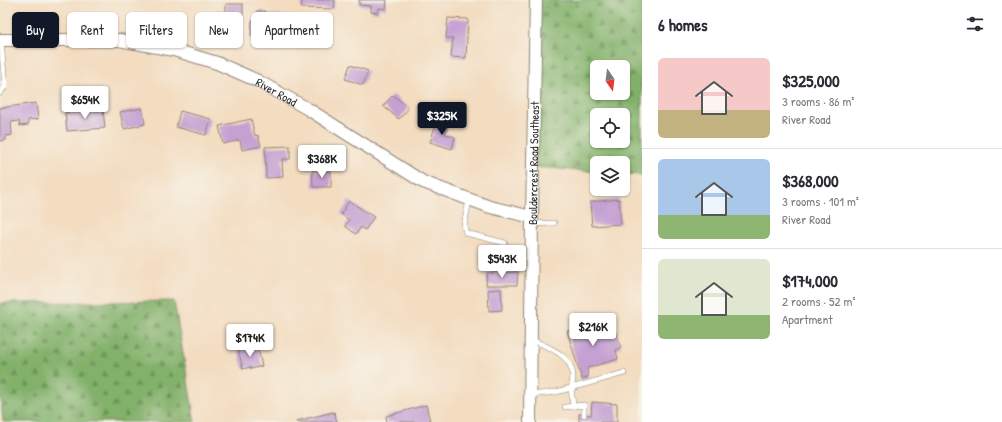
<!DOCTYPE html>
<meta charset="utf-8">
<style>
body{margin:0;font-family:"Patrick Hand",sans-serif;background:#f2f2f3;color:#2b2b33;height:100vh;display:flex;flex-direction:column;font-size:15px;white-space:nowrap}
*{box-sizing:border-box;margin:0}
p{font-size:13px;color:#7c7c81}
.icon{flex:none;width:22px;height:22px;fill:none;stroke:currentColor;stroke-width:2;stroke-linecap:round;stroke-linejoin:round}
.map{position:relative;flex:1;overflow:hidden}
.panel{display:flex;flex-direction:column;background:#fff;width:360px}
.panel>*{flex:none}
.top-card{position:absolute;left:12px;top:12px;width:380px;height:36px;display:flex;gap:8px}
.needle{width:26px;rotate:166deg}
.fabs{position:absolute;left:590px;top:60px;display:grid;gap:8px}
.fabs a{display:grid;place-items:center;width:40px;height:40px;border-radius:6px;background:#fff;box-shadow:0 1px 3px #0004;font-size:20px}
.price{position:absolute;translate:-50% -34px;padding:0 9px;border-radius:4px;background:#fff;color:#222;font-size:13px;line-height:26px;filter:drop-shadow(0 1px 2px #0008)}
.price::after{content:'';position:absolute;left:50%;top:24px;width:12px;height:9px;margin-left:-6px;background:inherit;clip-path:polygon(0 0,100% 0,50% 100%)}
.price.active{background:#111827;color:#fff}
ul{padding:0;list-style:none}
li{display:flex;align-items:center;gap:12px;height:100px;padding:0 16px}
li+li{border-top:1px solid #e1e1e2}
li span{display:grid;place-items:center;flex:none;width:112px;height:80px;border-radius:6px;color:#555}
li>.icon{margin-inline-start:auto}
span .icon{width:48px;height:48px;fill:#fffc;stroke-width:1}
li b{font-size:17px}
h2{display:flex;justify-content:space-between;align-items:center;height:48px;padding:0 16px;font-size:17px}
.tag{padding:0 14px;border-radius:6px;background:#fff;box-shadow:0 1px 3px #0004;font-size:14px;line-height:36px}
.tag.active{background:#111827;color:#fff}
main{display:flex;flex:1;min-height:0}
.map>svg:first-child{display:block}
</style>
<main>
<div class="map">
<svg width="642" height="422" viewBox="0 0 642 422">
<defs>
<pattern id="forest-firs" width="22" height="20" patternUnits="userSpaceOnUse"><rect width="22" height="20" fill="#82b16a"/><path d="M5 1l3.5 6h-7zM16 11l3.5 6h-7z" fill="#6b9057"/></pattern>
</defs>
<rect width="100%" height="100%" fill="#f7f3e8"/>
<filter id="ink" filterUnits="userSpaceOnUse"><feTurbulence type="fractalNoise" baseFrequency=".025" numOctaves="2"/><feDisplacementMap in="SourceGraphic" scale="8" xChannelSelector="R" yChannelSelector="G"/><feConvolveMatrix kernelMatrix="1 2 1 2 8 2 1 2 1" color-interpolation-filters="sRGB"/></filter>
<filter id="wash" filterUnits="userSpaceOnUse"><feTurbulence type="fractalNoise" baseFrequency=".012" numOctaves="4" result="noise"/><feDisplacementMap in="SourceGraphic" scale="16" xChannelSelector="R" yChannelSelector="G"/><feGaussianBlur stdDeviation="0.9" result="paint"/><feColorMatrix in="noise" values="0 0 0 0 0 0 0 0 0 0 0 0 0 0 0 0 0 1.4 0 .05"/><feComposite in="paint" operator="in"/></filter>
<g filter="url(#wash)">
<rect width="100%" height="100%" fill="#f3dcbf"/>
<g fill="url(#forest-firs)" stroke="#566e4a" fill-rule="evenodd">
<path d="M 539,0 L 642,0 L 642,175 L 623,174 L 623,163 L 597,163 L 597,172 L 536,167 ZM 597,67 L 623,67 L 623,93 L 597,93 ZM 597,115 L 623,115 L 623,141 L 597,141 Z"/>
<path d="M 174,301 L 195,422 L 3,422 L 0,392 L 0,303 Z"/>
</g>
<g id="blocks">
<g fill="#c5a1d3">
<path d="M 302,0 L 335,0 L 334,9 L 301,8 Z"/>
<path d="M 359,0 L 387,0 L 386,9 L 379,8 L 378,13 L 371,12 L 371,6 L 359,5 Z"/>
<path d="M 226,4 L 243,4 L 243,25 L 225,24 L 225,27 L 200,26 L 201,12 L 226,12 Z"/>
<path d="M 257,11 L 265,11 L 264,14 L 282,15 L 282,30 L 274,30 L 274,36 L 251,36 L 252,21 L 256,21 Z"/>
<path d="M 448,18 L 468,19 L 466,58 L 451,57 L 453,38 L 446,38 Z"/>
<path d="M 350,65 L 368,71 L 363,85 L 345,79 Z"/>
<path d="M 393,95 L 409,108 L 399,119 L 383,106 Z"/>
<path d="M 36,103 L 38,119 L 28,120 L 28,125 L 20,126 L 19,121 L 11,122 L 12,135 L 6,136 L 6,140 L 0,141 L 0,108 Z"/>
<path d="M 142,108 L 145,124 L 124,129 L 120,112 Z"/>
<path d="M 103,110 L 105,128 L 67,131 L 65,113 Z"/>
<path d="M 180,111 L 211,119 L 206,135 L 176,127 Z"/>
<path d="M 251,119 L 255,136 L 258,135 L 261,146 L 242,150 L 240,140 L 223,144 L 219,126 Z"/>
<path d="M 437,121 L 448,125 L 445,134 L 455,137 L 452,149 L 430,142 Z"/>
<path d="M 290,146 L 290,159 L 282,159 L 283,177 L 266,178 L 265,147 Z"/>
<path d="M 312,171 L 331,171 L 331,187 L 313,187 Z"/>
<path d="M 619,199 L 621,224 L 592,226 L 590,202 Z"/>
<path d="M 349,201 L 374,217 L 365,230 L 361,227 L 356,234 L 345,226 L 349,220 L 341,214 Z"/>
<path d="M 518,272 L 517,285 L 486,285 L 487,273 Z"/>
<path d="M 501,289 L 502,310 L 489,311 L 488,290 Z"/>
<path d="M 602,321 L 607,335 L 616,332 L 621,347 L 616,350 L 618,359 L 587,368 L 588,377 L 582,380 L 567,331 Z"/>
<path d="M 257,345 L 262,366 L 251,369 L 250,367 L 243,369 L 238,350 Z"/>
<path d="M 592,402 L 617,404 L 617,422 L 579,422 L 579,414 L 591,415 Z"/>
<path d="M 426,405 L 430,421 L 425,422 L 387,422 L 386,416 Z"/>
<path d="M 334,412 L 337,422 L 296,422 L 296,421 Z"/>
</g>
</g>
</g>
<g filter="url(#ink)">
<use href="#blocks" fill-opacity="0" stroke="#8f8475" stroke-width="1"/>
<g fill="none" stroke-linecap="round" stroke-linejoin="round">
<defs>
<g id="service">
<path d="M 0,93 L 5,87 L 1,41"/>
<path d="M 469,200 L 464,226 L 466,233 L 505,243"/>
<path d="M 533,224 L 554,223"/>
<path d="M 531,395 L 556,392 L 571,388 C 580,359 554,349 532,340"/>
<path d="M 573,406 L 571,388 L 624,373"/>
<path d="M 565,407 L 584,405 L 584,415"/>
</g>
<g id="tertiary">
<path id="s1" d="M 0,40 L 119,40 L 174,50 L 217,63 L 258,81 L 308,109 L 423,182 L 490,207 L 532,217"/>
<path id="s2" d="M 530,422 L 532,217 L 536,0"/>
</g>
</defs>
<use href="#service" stroke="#8f8475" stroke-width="6"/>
<use href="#tertiary" stroke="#8f8475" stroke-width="14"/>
<use href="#service" stroke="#fff" stroke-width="5"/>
<use href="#tertiary" stroke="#fff" stroke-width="12"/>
</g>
</g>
<g text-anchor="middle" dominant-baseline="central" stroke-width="3" stroke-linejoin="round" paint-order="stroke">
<g font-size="12" fill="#2b2b2b" stroke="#f7f3e8">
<text stroke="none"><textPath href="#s1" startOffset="286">River Road</textPath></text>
<text stroke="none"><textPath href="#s2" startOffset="259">Bouldercrest Road Southeast</textPath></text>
</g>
</g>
</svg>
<div class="fabs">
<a><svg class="needle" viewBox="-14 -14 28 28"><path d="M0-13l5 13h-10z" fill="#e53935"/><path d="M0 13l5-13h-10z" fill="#7c7c81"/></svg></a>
<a><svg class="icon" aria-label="locate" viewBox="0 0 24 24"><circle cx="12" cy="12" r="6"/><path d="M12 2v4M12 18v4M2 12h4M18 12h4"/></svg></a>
<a><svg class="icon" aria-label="layers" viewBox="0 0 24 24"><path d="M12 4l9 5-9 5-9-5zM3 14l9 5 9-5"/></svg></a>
</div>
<b class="price" style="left:85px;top:120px">$654K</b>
<b class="price active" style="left:442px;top:136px">$325K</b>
<b class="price" style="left:322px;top:179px">$368K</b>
<b class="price" style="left:502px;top:279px">$543K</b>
<b class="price" style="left:593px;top:347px">$216K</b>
<b class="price" style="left:250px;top:358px">$174K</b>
<div class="top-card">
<a class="tag active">Buy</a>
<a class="tag">Rent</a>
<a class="tag">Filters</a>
<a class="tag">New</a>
<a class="tag">Apartment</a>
</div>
</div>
<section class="panel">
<h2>6 homes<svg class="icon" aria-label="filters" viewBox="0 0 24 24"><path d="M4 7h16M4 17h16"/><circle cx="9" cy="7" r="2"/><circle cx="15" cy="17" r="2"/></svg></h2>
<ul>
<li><span style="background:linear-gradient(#f6c9c9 65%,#c2b280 0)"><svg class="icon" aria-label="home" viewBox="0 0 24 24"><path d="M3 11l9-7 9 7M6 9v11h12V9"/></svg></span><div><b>$325,000</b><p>3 rooms · 86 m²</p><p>River Road</p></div></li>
<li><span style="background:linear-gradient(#a9c7e8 70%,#8fb573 0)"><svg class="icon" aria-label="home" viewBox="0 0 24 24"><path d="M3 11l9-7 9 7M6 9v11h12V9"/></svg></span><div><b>$368,000</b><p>3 rooms · 101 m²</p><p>River Road</p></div></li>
<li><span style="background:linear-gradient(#dfe7d0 70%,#8fb573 0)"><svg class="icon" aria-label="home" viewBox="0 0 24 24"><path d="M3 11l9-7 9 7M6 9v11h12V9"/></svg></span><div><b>$174,000</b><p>2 rooms · 52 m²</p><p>Apartment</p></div></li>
</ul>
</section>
</main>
